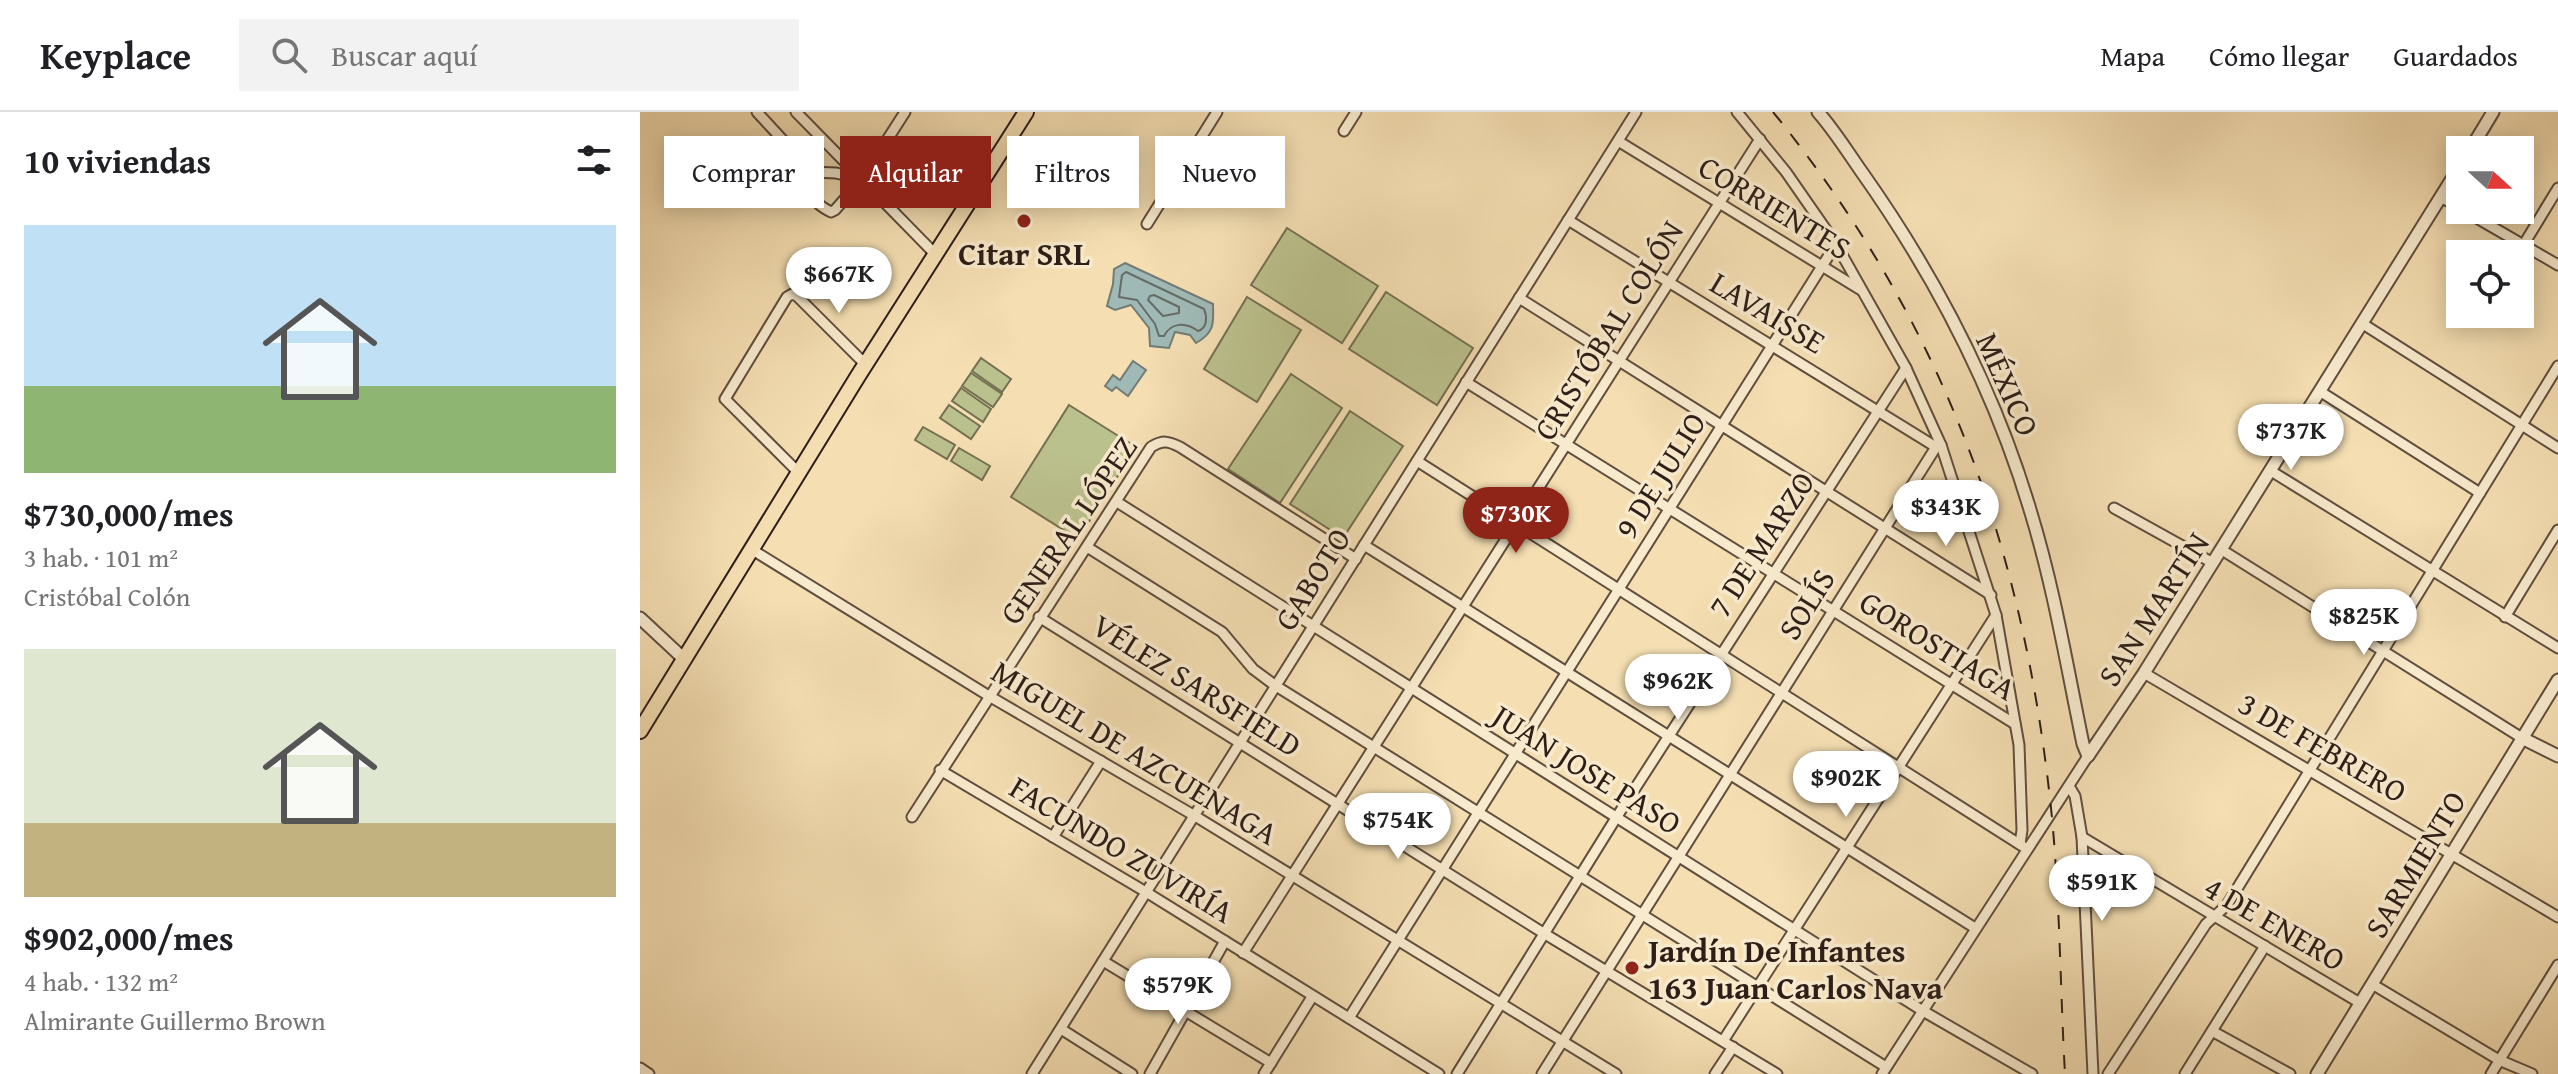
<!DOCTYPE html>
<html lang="es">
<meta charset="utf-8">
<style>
body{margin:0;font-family:"Gentium Book Plus",serif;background:#f2f2f2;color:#202124;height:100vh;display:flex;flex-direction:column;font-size:30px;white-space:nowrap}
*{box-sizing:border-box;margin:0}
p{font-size:26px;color:#757577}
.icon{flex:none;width:44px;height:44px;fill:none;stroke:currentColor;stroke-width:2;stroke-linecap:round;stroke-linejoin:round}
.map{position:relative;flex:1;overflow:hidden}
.sheet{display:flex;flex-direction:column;background:#fff;width:640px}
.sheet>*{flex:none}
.top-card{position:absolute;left:24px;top:24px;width:760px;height:72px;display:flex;gap:16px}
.needle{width:52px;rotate:111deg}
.controls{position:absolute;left:1806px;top:24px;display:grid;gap:16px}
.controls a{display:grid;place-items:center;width:88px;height:88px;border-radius:0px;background:#fff;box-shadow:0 4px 20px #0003;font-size:40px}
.price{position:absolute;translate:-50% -68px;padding:0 18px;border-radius:28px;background:#fff;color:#222;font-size:26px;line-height:52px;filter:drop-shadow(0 2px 4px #0008)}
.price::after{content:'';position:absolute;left:50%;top:48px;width:24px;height:18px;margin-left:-12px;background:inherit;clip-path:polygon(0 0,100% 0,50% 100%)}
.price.on{background:#8f2418;color:#fff}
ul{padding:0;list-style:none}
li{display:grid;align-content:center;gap:16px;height:424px;padding:0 24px}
li span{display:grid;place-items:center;height:248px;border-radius:0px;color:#555}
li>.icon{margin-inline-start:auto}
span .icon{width:144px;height:144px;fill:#fffc;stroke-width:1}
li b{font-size:34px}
h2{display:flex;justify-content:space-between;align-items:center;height:96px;padding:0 24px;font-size:34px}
.chip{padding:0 28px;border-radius:0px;background:#fff;box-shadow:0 4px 20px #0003;font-size:28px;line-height:72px}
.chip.on{background:#8f2418;color:#fff}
header{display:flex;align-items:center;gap:48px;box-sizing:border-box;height:112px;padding:0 40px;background:#fff;border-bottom:2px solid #e0e0e0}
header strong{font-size:38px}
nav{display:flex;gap:44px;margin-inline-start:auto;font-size:28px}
.search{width:560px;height:72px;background:#f2f2f2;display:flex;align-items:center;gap:20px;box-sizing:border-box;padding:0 28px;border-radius:0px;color:#757577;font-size:30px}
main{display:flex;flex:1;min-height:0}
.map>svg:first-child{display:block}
</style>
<header>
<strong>Keyplace</strong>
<div class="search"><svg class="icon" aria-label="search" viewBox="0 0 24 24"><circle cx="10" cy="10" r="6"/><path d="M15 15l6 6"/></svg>Buscar aquí</div>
<nav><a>Mapa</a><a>Cómo llegar</a><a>Guardados</a></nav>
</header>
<main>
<section class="sheet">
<h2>10 viviendas<svg class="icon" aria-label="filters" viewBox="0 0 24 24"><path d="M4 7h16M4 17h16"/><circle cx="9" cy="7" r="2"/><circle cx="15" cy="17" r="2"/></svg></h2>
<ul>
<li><span style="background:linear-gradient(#bfe0f5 65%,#8fb573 0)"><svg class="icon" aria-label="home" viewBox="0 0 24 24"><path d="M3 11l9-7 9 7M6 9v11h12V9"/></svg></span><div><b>$730,000/mes</b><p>3 hab. · 101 m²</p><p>Cristóbal Colón</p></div></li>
<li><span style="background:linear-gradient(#dfe7d0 70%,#c2b280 0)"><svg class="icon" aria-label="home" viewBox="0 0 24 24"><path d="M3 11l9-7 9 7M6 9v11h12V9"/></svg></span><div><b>$902,000/mes</b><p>4 hab. · 132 m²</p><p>Almirante Guillermo Brown</p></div></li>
</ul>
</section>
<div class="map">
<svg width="1918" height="962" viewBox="0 0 1918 962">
<rect width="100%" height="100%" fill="#f4deb2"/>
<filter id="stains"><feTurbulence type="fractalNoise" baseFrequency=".0025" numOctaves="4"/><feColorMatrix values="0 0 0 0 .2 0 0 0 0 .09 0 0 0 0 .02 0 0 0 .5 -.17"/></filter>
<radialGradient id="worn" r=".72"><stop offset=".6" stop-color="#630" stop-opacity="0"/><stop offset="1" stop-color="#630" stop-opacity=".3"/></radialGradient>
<g fill="#bbc18d" stroke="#747052" stroke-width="2">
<path d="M 647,116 L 738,174 L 702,231 L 611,173 Z"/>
<path d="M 746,180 L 833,236 L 797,293 L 709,237 Z"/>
<path d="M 607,185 L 661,218 L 617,290 L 564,257 Z"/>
<path d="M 341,246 L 371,267 L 362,280 L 332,259 Z"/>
<path d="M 331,261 L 362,282 L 353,295 L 322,274 Z"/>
<path d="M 651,262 L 702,296 L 640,391 L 588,357 Z"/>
<path d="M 321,276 L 351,297 L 343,310 L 312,289 Z"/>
<path d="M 309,293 L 340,314 L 331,327 L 300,306 Z"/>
<path d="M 429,293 L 496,335 L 438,427 L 371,385 Z"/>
<path d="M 710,299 L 763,334 L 703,426 L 650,392 Z"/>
<path d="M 283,315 L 315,333 L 307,347 L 275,328 Z"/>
<path d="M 319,336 L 350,354 L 342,368 L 311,349 Z"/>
</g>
<g fill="#9fbab6" stroke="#727c77" stroke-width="2">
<path d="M 485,151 L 573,192 C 574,212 574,221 556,231 L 550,223 L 535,220 L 529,236 L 510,234 L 509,216 L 491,193 L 475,198 L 467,194 L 473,172 L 474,157 Z"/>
<path d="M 493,249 L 506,258 L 488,284 L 476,275 L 472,279 L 465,274 L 473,263 L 480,268 Z"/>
</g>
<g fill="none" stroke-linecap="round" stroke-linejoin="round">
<g stroke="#666c67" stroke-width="2">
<path d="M 486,160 L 564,197 C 567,204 568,216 558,219 C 546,210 531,210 524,224 L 519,224 L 515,212 L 497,188 L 479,185 L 482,163 Z"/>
<path d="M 514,183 L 539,195 L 539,201 L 523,204 L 508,188 L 510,184 Z"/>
</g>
<defs>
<g id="minor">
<path d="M 117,0 L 172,60 L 196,61 L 222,67"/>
<path d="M 156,0 L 296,143"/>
<path d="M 1097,0 L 1146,60 L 1196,132 L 1266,256 L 1301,333 L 1356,503 L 1379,633 L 1382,718 L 1380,732"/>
<path d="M 704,19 L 716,0"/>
<path d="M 978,29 L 1221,178"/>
<path d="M 172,60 C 172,82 169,89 191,100 L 195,98 L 222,67 L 265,0"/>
<path d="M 1801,85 L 1820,96"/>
<path d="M 1823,98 L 1918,153"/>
<path d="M 928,108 L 1296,335 L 1301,333"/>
<path d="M 507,112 L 577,0"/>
<path d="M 1884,132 L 1918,76"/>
<path d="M 879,186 L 1351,483"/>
<path d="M 1723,212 L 1918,336"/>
<path d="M 826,270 L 1375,612"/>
<path d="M 1681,280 L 1840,381"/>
<path d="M 777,349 L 1387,737"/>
<path d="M 1631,359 L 1918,536"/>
<path d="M 158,360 L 85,287 L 147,185 L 152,182 L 157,184 L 225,252"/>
<path d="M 477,390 L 1283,899 L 1392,962"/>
<path d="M 1474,396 L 1573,451"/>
<path d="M 724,433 L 1335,816"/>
<path d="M 447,435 L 582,520 L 613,557 L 636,574 L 1246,955"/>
<path d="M 111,437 L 349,584 L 555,704 L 976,962"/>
<path d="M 1582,438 L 1882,626"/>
<path d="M 399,505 L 905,822 L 1137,962"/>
<path d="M 1865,505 L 1918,418"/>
<path d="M 1504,561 L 1918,805"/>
<path d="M 300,658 L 506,780 L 799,962"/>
<path d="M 1429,674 L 1435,684 L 1442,725 L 1453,962"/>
<path d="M 272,705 L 511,335 C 523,328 528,329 540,335 L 716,447"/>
<path d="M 413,725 L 461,649"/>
<path d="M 1442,725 L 1720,891"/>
<path d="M 603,841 L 1120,27"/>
<path d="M 463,849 L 631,951"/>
<path d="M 1732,872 L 1859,948 L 1892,962"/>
<path d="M 709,906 L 1196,132"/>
<path d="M 421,917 L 492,962"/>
<path d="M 1572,919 L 1650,962"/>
<path d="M 1083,929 L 1356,503"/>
<path d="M 0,956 L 9,962"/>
<path d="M 392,962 L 996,0"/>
<path d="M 510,962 L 585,829"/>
<path d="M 624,962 L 672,885"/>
<path d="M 817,962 L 976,706 L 1266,256"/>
<path d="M 902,962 L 1296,335"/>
<path d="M 1075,962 L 1093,935"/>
<path d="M 1242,962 L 1448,644"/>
<path d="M 1468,962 L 1566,812 L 1587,793 L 1918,254"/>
<path d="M 1545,962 L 1625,834"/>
<path d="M 1851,962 L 1918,853"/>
</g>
<g id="tertiary">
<path d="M 1178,0 C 1194,18 1207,39 1221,59 C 1294,162 1355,279 1391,401 C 1414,476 1427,555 1443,632 L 1448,644"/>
<path d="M 1830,38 L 1853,0"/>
<path d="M 0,506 L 44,547"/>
<path d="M 1882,626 L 1918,644"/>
<path d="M 1448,644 L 1504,561 L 1820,54"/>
<path d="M 1677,962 L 1918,568"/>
</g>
<path id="primary" d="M 0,619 L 218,264 L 386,0"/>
</defs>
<use href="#minor" stroke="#604e3e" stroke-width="13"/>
<use href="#tertiary" stroke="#604e3e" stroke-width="15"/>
<use href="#primary" stroke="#2e1e18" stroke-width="18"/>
<use href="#minor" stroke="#f8eacd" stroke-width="9"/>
<use href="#tertiary" stroke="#f8eacd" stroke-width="11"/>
<use href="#primary" stroke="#f4deb2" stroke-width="14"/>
<path stroke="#2e1e18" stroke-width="2" stroke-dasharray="14 14" stroke-linecap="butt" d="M 1133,0 C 1302,208 1383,432 1411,696 C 1420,784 1420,874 1425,962"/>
</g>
<g fill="#8f2418" stroke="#f8eacd" stroke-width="3">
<circle cx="384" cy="109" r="8"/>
<circle cx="992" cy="856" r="8"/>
</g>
<g text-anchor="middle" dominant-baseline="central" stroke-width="7" stroke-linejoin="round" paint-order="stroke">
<g font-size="32" fill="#2e1e18" stroke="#f8eacd">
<text transform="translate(1135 95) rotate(31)">CORRIENTES</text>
<text transform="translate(1128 200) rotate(31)">LAVAISSE</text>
<text transform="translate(968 218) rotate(-58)">CRISTÓBAL COLÓN</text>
<text transform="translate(1368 272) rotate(66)">MÉXICO</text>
<text transform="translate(1020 363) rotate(-58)">9 DE JULIO</text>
<text transform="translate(428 418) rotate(-56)">GENERAL LÓPEZ</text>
<text transform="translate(1121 432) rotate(-57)">7 DE MARZO</text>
<text transform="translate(672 467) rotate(-58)">GABOTO</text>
<text transform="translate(1166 492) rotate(-58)">SOLÍS</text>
<text transform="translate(1513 497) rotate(-57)">SAN MARTÍN</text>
<text transform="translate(1298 533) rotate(32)">GOROSTIAGA</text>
<text transform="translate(557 573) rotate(32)">VÉLEZ SARSFIELD</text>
<text transform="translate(1683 635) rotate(30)">3 DE FEBRERO</text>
<text transform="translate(495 640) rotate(31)">MIGUEL DE AZCUENAGA</text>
<text transform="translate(947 657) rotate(32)">JUAN JOSE PASO</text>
<text transform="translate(482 737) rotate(31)">FACUNDO ZUVIRÍA</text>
<text transform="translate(1775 752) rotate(-59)">SARMIENTO</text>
<text transform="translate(1635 811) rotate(30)">4 DE ENERO</text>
</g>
<g font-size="32" font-weight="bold" fill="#2e1e18" stroke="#f8eacd">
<text x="384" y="141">Citar SRL</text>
<text x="1008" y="838" text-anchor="start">Jardín De Infantes<tspan x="1008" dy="37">163 Juan Carlos Nava</tspan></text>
</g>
</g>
<rect width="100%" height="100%" filter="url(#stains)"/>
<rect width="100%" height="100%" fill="url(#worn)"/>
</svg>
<div class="controls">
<a><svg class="needle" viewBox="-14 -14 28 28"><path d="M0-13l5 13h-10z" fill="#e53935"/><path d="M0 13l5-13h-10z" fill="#757577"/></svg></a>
<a><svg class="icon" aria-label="locate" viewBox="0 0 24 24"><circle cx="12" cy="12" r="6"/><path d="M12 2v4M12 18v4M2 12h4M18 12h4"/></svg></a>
</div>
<b class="price" style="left:199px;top:203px">$667K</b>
<b class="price" style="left:1651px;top:360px">$737K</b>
<b class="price" style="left:1306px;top:436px">$343K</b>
<b class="price on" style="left:876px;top:443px">$730K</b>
<b class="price" style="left:1724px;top:545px">$825K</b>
<b class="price" style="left:1038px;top:610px">$962K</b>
<b class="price" style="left:1206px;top:707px">$902K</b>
<b class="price" style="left:758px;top:749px">$754K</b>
<b class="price" style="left:1462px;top:811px">$591K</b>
<b class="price" style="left:538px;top:914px">$579K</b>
<div class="top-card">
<a class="chip">Comprar</a>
<a class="chip on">Alquilar</a>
<a class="chip">Filtros</a>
<a class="chip">Nuevo</a>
</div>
</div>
</main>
